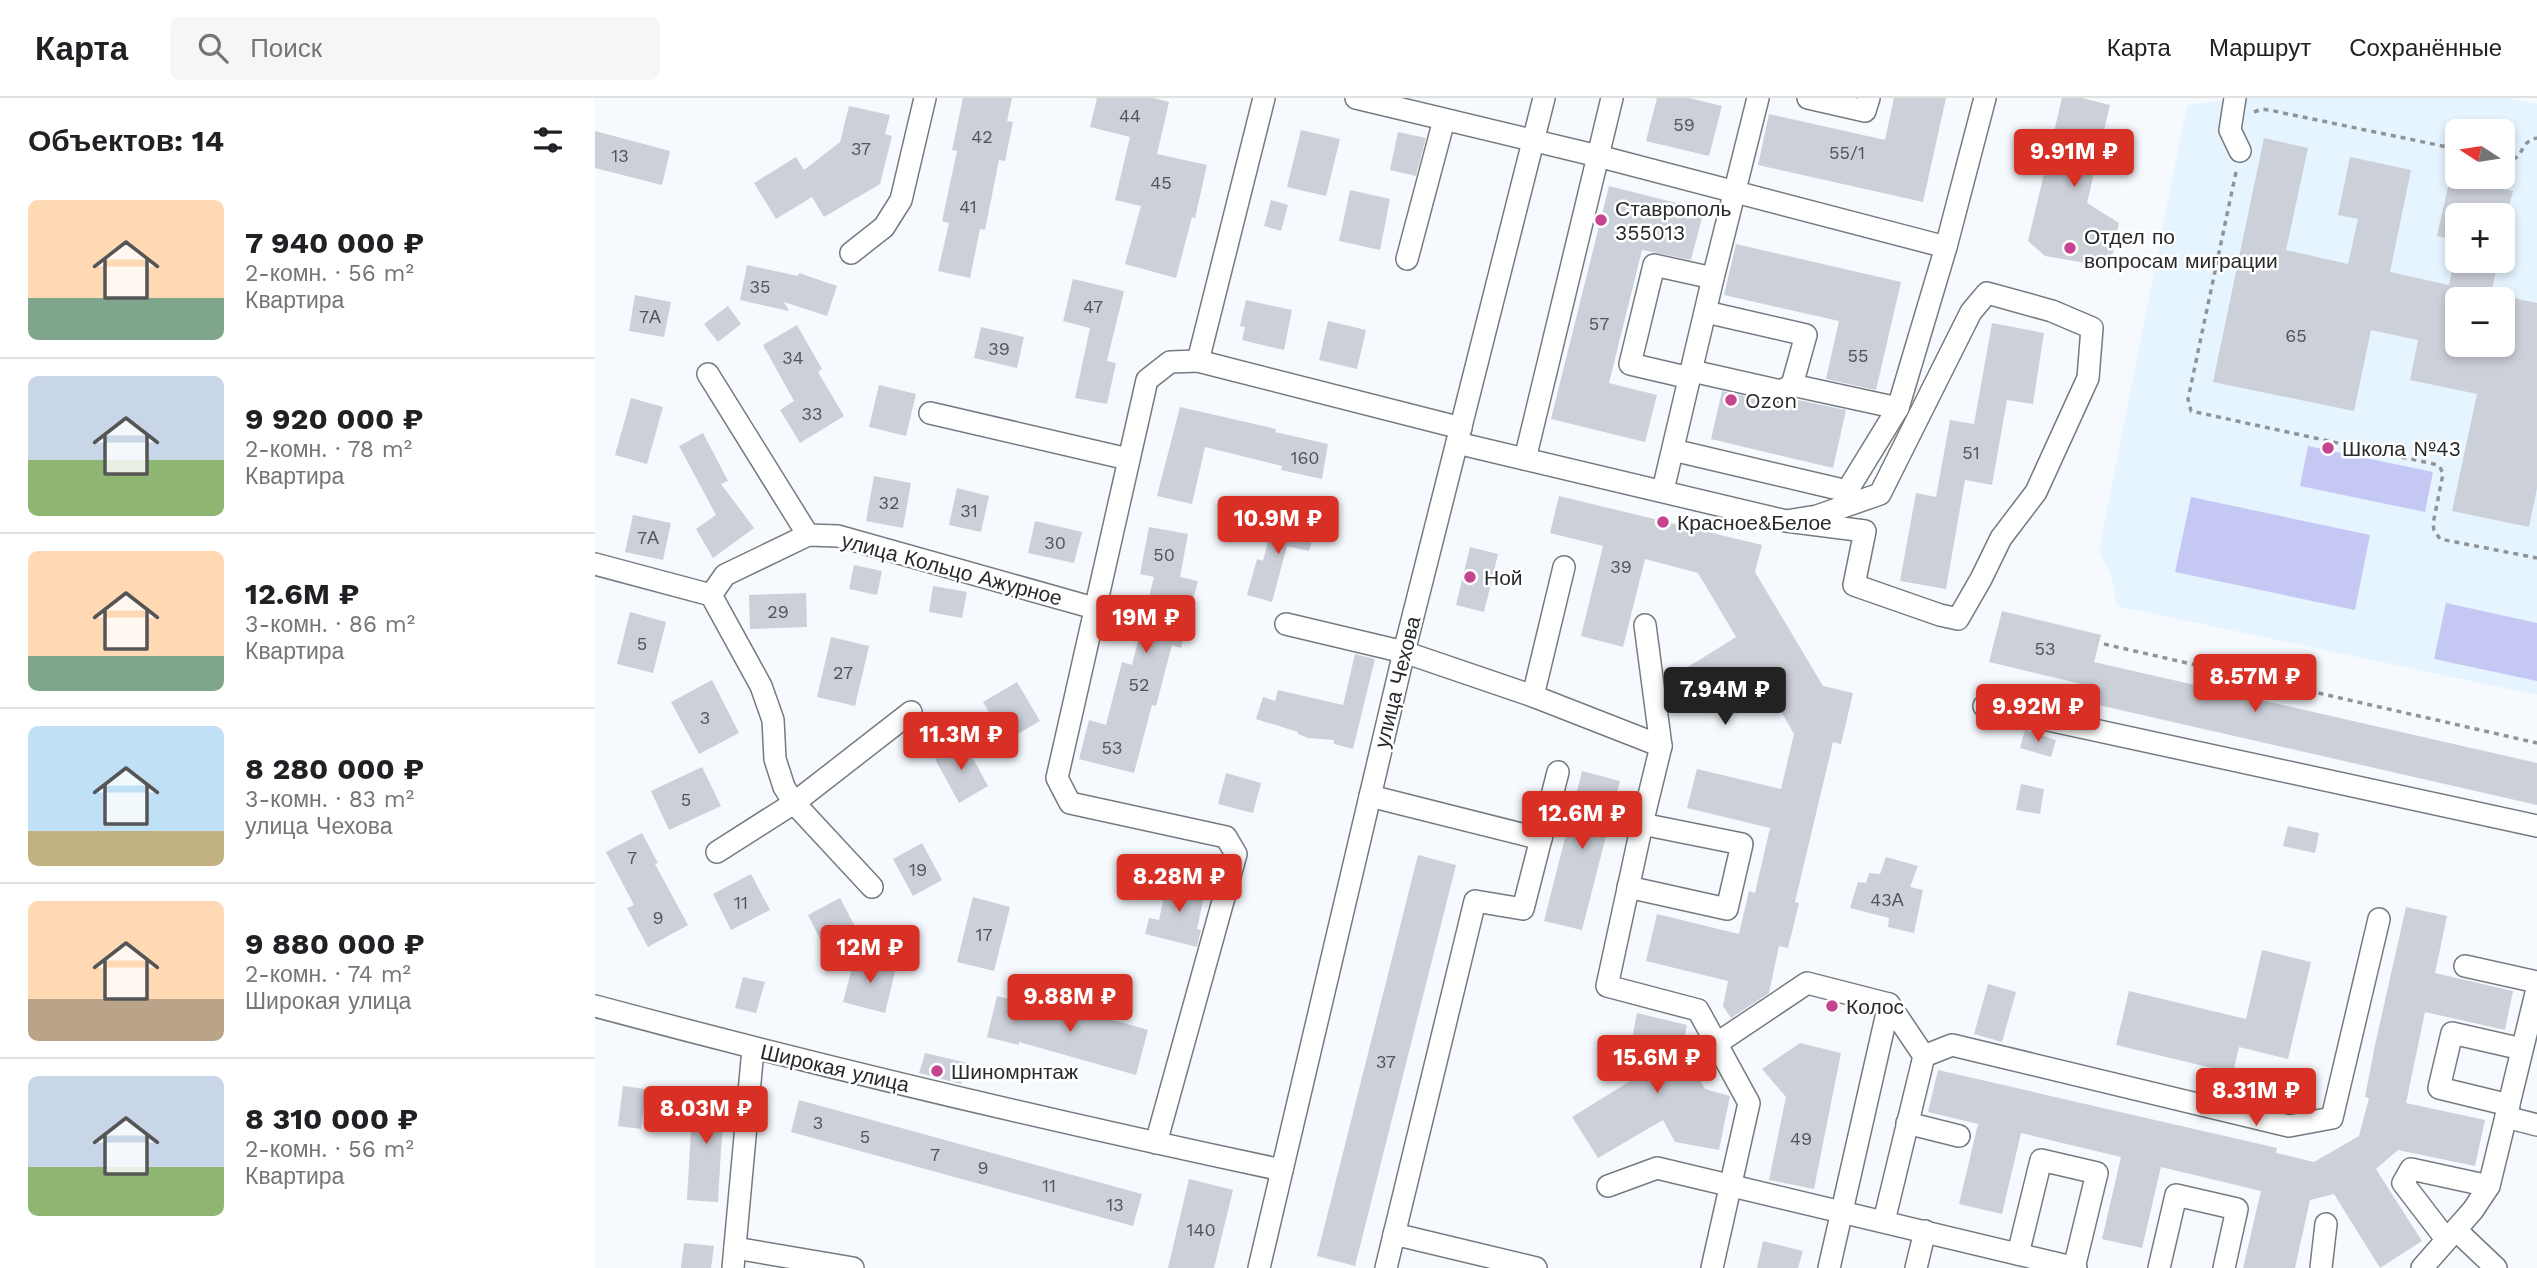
<!DOCTYPE html>
<html lang="ru">
<meta charset="utf-8">
<style>
body{margin:0;font-family:"Work Sans",sans-serif;background:#f6f6f6;color:#202124;height:100vh;display:flex;flex-direction:column;font-size:26px;white-space:nowrap}
*{box-sizing:border-box;margin:0}
p{font-size:23px;color:#757577}
.icon{flex:none;width:38px;height:38px;fill:none;stroke:currentColor;stroke-width:2;stroke-linecap:round;stroke-linejoin:round}
.map{position:relative;flex:1;overflow:hidden}
.sheet{display:flex;flex-direction:column;background:#fff;width:595px}
.sheet>*{flex:none}
.needle{width:46px;rotate:282deg}
.controls{position:absolute;left:1850px;top:21px;display:grid;gap:14px}
.controls a{display:grid;place-items:center;width:70px;height:70px;border-radius:10px;background:#fff;box-shadow:0 4px 10px #0003;font-size:35px}
.price{position:absolute;translate:-50% -60px;padding:0 16px;border-radius:7px;background:#d93025;color:#fff;font-size:23px;line-height:46px;filter:drop-shadow(0 2px 4px #0008)}
.price::after{content:'';position:absolute;left:50%;top:42px;width:21px;height:16px;margin-left:-10px;background:inherit;clip-path:polygon(0 0,100% 0,50% 100%)}
.price.selected{background:#222;color:#fff}
ul{padding:0;list-style:none}
li{display:flex;align-items:center;gap:21px;height:175px;padding:0 28px}
li+li{border-top:2px solid #e0e0e0}
li span{display:grid;place-items:center;flex:none;width:196px;height:140px;border-radius:10px;color:#555}
li>.icon{margin-inline-start:auto}
span .icon{width:84px;height:84px;fill:#fffc;stroke-width:1}
li b{font-size:30px}
h2{display:flex;justify-content:space-between;align-items:center;height:84px;padding:0 28px;font-size:30px}
header{display:flex;align-items:center;gap:42px;box-sizing:border-box;height:98px;padding:0 35px;background:#fff;border-bottom:2px solid #e0e0e0}
header strong{font-size:33px}
nav{display:flex;gap:38px;margin-inline-start:auto;font-size:24px}
.search{width:490px;height:63px;background:#f6f6f6;display:flex;align-items:center;gap:18px;box-sizing:border-box;padding:0 24px;border-radius:10px;color:#757577;font-size:26px}
main{display:flex;flex:1;min-height:0}
.map>svg:first-child{display:block}
</style>
<header>
<strong>Карта</strong>
<div class="search"><svg class="icon" aria-label="search" viewBox="0 0 24 24"><circle cx="10" cy="10" r="6"/><path d="M15 15l6 6"/></svg>Поиск</div>
<nav><a>Карта</a><a>Маршрут</a><a>Сохранённые</a></nav>
</header>
<main>
<section class="sheet">
<h2>Объектов: 14<svg class="icon" aria-label="filters" viewBox="0 0 24 24"><path d="M4 7h16M4 17h16"/><circle cx="9" cy="7" r="2"/><circle cx="15" cy="17" r="2"/></svg></h2>
<ul>
<li><span style="background:linear-gradient(#ffd9b3 70%,#7fa58c 0)"><svg class="icon" aria-label="home" viewBox="0 0 24 24"><path d="M3 11l9-7 9 7M6 9v11h12V9"/></svg></span><div><b>7 940 000 ₽</b><p>2-комн. · 56 m²</p><p>Квартира</p></div></li>
<li><span style="background:linear-gradient(#c9d6e8 60%,#8fb573 0)"><svg class="icon" aria-label="home" viewBox="0 0 24 24"><path d="M3 11l9-7 9 7M6 9v11h12V9"/></svg></span><div><b>9 920 000 ₽</b><p>2-комн. · 78 m²</p><p>Квартира</p></div></li>
<li><span style="background:linear-gradient(#ffd9b3 75%,#7fa58c 0)"><svg class="icon" aria-label="home" viewBox="0 0 24 24"><path d="M3 11l9-7 9 7M6 9v11h12V9"/></svg></span><div><b>12.6M ₽</b><p>3-комн. · 86 m²</p><p>Квартира</p></div></li>
<li><span style="background:linear-gradient(#bfe0f5 75%,#c2b280 0)"><svg class="icon" aria-label="home" viewBox="0 0 24 24"><path d="M3 11l9-7 9 7M6 9v11h12V9"/></svg></span><div><b>8 280 000 ₽</b><p>3-комн. · 83 m²</p><p>улица Чехова</p></div></li>
<li><span style="background:linear-gradient(#ffd9b3 70%,#b9a48a 0)"><svg class="icon" aria-label="home" viewBox="0 0 24 24"><path d="M3 11l9-7 9 7M6 9v11h12V9"/></svg></span><div><b>9 880 000 ₽</b><p>2-комн. · 74 m²</p><p>Широкая улица</p></div></li>
<li><span style="background:linear-gradient(#c9d6e8 65%,#8fb573 0)"><svg class="icon" aria-label="home" viewBox="0 0 24 24"><path d="M3 11l9-7 9 7M6 9v11h12V9"/></svg></span><div><b>8 310 000 ₽</b><p>2-комн. · 56 m²</p><p>Квартира</p></div></li>
</ul>
</section>
<div class="map">
<svg width="1942" height="1170" viewBox="0 0 1942 1170">
<rect width="100%" height="100%" fill="#f6fafe"/>
<path fill="#e5f4ff" fill-rule="evenodd" d="M 1653,0 L 1914,0 L 1942,6 L 1942,597 L 1522,508 L 1517,480 L 1504,453 L 1592,7 ZM 1862,33 L 1908,33 L 1908,79 L 1862,79 ZM 1862,117 L 1908,117 L 1908,163 L 1862,163 ZM 1862,201 L 1908,201 L 1908,247 L 1862,247 Z"/>
<g fill="#c6c8f4">
<path d="M 1713,348 L 1838,374 L 1830,414 L 1705,388 Z"/>
<path d="M 1596,399 L 1775,437 L 1760,512 L 1580,474 Z"/>
<path d="M 1851,505 L 1942,525 L 1942,583 L 1839,561 Z"/>
</g>
<g fill="#ccd0d8">
<path d="M 368,0 L 417,0 L 412,23 L 418,24 L 410,63 L 404,62 L 390,132 L 385,131 L 375,180 L 343,173 L 354,125 L 347,123 L 362,53 L 357,52 Z"/>
<path d="M 502,0 L 558,0 L 574,4 L 562,56 L 612,67 L 600,120 L 597,119 L 581,180 L 530,166 L 546,108 L 520,102 L 535,39 L 495,29 Z"/>
<path d="M 1062,0 L 1094,0 L 1127,8 L 1114,58 L 1051,43 Z"/>
<path d="M 1299,0 L 1351,0 L 1328,104 L 1163,67 L 1174,16 L 1290,42 Z"/>
<path d="M 1467,0 L 1487,0 L 1515,7 L 1492,105 L 1524,125 L 1515,169 L 1450,158 L 1433,143 Z"/>
<path d="M 254,8 L 295,17 L 290,36 L 297,38 L 285,86 L 229,119 L 217,99 L 181,121 L 159,85 L 201,59 L 209,72 L 245,44 Z"/>
<path d="M 706,32 L 745,41 L 731,98 L 692,89 Z"/>
<path d="M 0,33 L 75,53 L 67,87 L 0,70 Z"/>
<path d="M 803,34 L 831,40 L 821,78 L 795,72 Z"/>
<path d="M 1669,40 L 1713,50 L 1691,152 L 1753,166 L 1763,121 L 1743,117 L 1755,59 L 1816,72 L 1795,174 L 1854,187 L 1859,163 L 1903,163 L 1895,201 L 1862,201 L 1862,247 L 1908,247 L 1908,198 L 1942,205 L 1942,390 L 1934,429 L 1857,413 L 1882,296 L 1815,282 L 1823,242 L 1776,232 L 1759,313 L 1618,284 Z"/>
<path d="M 1855,80 L 1918,93 L 1912,117 L 1862,117 L 1862,142 L 1842,138 Z"/>
<path d="M 1014,88 L 1109,112 L 1096,162 L 1047,152 L 1014,285 L 1062,297 L 1050,344 L 956,321 Z"/>
<path d="M 755,92 L 795,101 L 785,152 L 744,143 Z"/>
<path d="M 676,102 L 693,107 L 686,133 L 669,128 Z"/>
<path d="M 1141,146 L 1306,184 L 1281,292 L 1231,281 L 1244,223 L 1129,197 Z"/>
<path d="M 152,167 L 203,178 L 204,175 L 242,188 L 232,218 L 189,204 L 194,213 L 145,202 Z"/>
<path d="M 478,181 L 529,193 L 512,263 L 521,265 L 512,306 L 480,300 L 495,230 L 468,223 Z"/>
<path d="M 40,197 L 76,204 L 69,239 L 34,233 Z"/>
<path d="M 651,202 L 697,212 L 689,252 L 647,242 L 650,229 L 645,228 Z"/>
<path d="M 133,208 L 146,226 L 123,244 L 109,226 Z"/>
<path d="M 733,223 L 771,232 L 762,271 L 724,262 Z"/>
<path d="M 1397,225 L 1449,235 L 1438,306 L 1412,302 L 1397,387 L 1370,382 L 1351,491 L 1305,483 L 1321,395 L 1341,399 L 1355,322 L 1379,326 Z"/>
<path d="M 202,227 L 227,271 L 223,274 L 249,318 L 205,345 L 185,312 L 199,303 L 168,247 Z"/>
<path d="M 386,229 L 429,239 L 422,270 L 379,260 Z"/>
<path d="M 284,287 L 321,296 L 311,338 L 274,329 Z"/>
<path d="M 1127,293 L 1201,309 L 1203,302 L 1251,312 L 1238,370 L 1116,341 Z"/>
<path d="M 36,300 L 68,309 L 52,366 L 20,357 Z"/>
<path d="M 585,309 L 681,331 L 680,334 L 733,346 L 727,381 L 686,372 L 687,368 L 610,349 L 597,406 L 562,398 Z"/>
<path d="M 108,335 L 133,383 L 126,386 L 159,430 L 118,460 L 101,431 L 121,417 L 84,348 Z"/>
<path d="M 279,378 L 316,385 L 308,430 L 271,423 Z"/>
<path d="M 362,390 L 394,398 L 386,434 L 354,427 Z"/>
<path d="M 964,398 L 1167,447 L 1160,474 L 1228,588 L 1258,595 L 1246,646 L 1238,644 L 1200,804 L 1204,805 L 1193,850 L 1184,848 L 1174,895 L 1136,920 L 1128,908 L 1133,883 L 1051,863 L 1062,816 L 1144,836 L 1154,793 L 1160,795 L 1175,730 L 1092,710 L 1102,671 L 1186,691 L 1199,636 L 1165,577 L 1096,614 L 1077,579 L 1141,539 L 1103,475 L 1050,461 L 1028,549 L 986,538 L 1008,448 L 955,435 Z"/>
<path d="M 38,417 L 76,425 L 68,462 L 30,454 Z"/>
<path d="M 679,419 L 721,429 L 714,453 L 692,448 L 677,504 L 652,497 L 662,461 L 668,463 Z"/>
<path d="M 440,423 L 487,434 L 479,465 L 433,455 Z"/>
<path d="M 554,429 L 593,436 L 585,479 L 603,483 L 586,550 L 577,547 L 561,608 L 557,607 L 539,675 L 484,661 L 494,622 L 511,627 L 527,564 L 537,567 L 559,479 L 545,476 Z"/>
<path d="M 875,449 L 903,456 L 889,514 L 861,507 Z"/>
<path d="M 259,467 L 287,473 L 282,497 L 254,491 Z"/>
<path d="M 338,488 L 372,494 L 367,520 L 334,514 Z"/>
<path d="M 211,495 L 212,529 L 155,531 L 154,497 Z"/>
<path d="M 1407,513 L 1506,537 L 1499,564 L 1942,665 L 1942,707 L 1499,606 L 1503,590 L 1394,564 Z"/>
<path d="M 35,514 L 71,524 L 58,575 L 22,566 Z"/>
<path d="M 236,539 L 274,548 L 260,608 L 222,599 Z"/>
<path d="M 760,556 L 780,561 L 758,651 L 739,646 L 739,642 L 713,640 L 703,636 L 703,634 L 661,621 L 668,599 L 680,603 L 683,592 L 748,607 Z"/>
<path d="M 117,582 L 144,635 L 104,656 L 76,604 Z"/>
<path d="M 422,584 L 445,623 L 411,643 L 388,604 Z"/>
<path d="M 1430,632 L 1461,642 L 1456,659 L 1425,650 Z"/>
<path d="M 369,644 L 393,688 L 364,705 L 340,661 Z"/>
<path d="M 107,669 L 126,708 L 74,732 L 56,693 Z"/>
<path d="M 987,673 L 1025,683 L 987,832 L 949,823 Z"/>
<path d="M 631,675 L 666,685 L 658,715 L 623,706 Z"/>
<path d="M 1426,686 L 1449,691 L 1445,716 L 1421,712 Z"/>
<path d="M 1693,728 L 1724,735 L 1720,755 L 1688,748 Z"/>
<path d="M 47,735 L 63,765 L 60,766 L 93,827 L 53,849 L 32,810 L 39,807 L 11,754 Z"/>
<path d="M 327,745 L 347,782 L 318,798 L 298,761 Z"/>
<path d="M 823,757 L 861,767 L 760,1168 L 722,1158 Z"/>
<path d="M 1291,759 L 1323,768 L 1315,789 L 1328,792 L 1319,835 L 1293,829 L 1294,820 L 1255,810 L 1263,784 L 1271,785 L 1274,775 L 1285,776 Z"/>
<path d="M 156,776 L 175,812 L 136,832 L 118,796 Z"/>
<path d="M 573,781 L 611,789 L 602,831 L 606,832 L 602,849 L 550,836 L 554,820 L 564,822 Z"/>
<path d="M 378,799 L 415,809 L 399,873 L 362,864 Z"/>
<path d="M 245,800 L 263,834 L 230,851 L 213,817 Z"/>
<path d="M 1811,809 L 1852,818 L 1840,875 L 1918,893 L 1910,932 L 1830,914 L 1811,1005 L 1890,1022 L 1880,1068 L 1803,1052 L 1781,1071 L 1827,1143 L 1785,1170 L 1739,1096 L 1715,1102 L 1700,1170 L 1648,1170 L 1666,1093 L 1566,1069 L 1547,1150 L 1507,1141 L 1526,1059 L 1426,1035 L 1407,1116 L 1364,1106 L 1383,1026 L 1333,1014 L 1343,972 L 1682,1050 L 1681,1055 L 1719,1064 L 1764,1038 L 1774,1000 L 1770,999 L 1780,947 Z"/>
<path d="M 1667,852 L 1716,864 L 1693,961 L 1644,949 L 1638,975 L 1521,947 L 1534,893 L 1651,921 Z"/>
<path d="M 260,859 L 301,870 L 290,915 L 248,904 Z"/>
<path d="M 148,879 L 170,884 L 161,915 L 140,910 Z"/>
<path d="M 1393,886 L 1421,894 L 1407,944 L 1379,936 Z"/>
<path d="M 402,898 L 461,913 L 463,906 L 553,932 L 541,977 L 424,944 L 424,947 L 392,939 Z"/>
<path d="M 1042,915 L 1092,927 L 1087,952 L 1110,991 L 1135,998 L 1124,1052 L 1080,1044 L 1068,1022 L 1003,1060 L 977,1019 L 1045,977 L 1033,961 Z"/>
<path d="M 1205,945 L 1246,955 L 1219,1091 L 1174,1082 L 1191,999 L 1167,971 Z"/>
<path d="M 330,955 L 373,965 L 366,986 L 324,975 Z"/>
<path d="M 28,988 L 51,991 L 46,1031 L 23,1028 Z"/>
<path d="M 100,992 L 132,996 L 126,1051 L 123,1104 L 92,1102 L 96,1031 Z"/>
<path d="M 204,1002 L 547,1096 L 538,1128 L 196,1034 Z"/>
<path d="M 594,1081 L 638,1092 L 619,1170 L 573,1170 Z"/>
<path d="M 1168,1143 L 1208,1153 L 1203,1170 L 1162,1170 Z"/>
<path d="M 89,1145 L 119,1148 L 116,1170 L 86,1170 Z"/>
</g>
<g fill="none" stroke-linecap="round" stroke-linejoin="round">
<defs>
<g id="minor">
<path d="M 669,0 L 603,263 L 866,330"/>
<path d="M 761,0 L 1003,58 L 1351,149"/>
<path d="M 1213,0 L 1270,13 L 1274,0"/>
<path d="M 1640,0 L 1635,32 L 1645,53"/>
<path d="M 256,155 L 289,129 L 306,102 L 330,0"/>
<path d="M 812,161 L 849,22"/>
<path d="M 1111,214 L 1211,237 L 1197,287"/>
<path d="M 1097,273 L 1186,293 L 1197,287 L 1303,310"/>
<path d="M 113,276 L 213,437"/>
<path d="M 1095,280 L 1035,266 L 1059,167 L 1118,180"/>
<path d="M 335,315 L 533,361"/>
<path d="M 862,345 L 1191,423 L 1222,418 L 1285,396 L 1376,214 L 1392,195 L 1457,213 L 1497,230 L 1493,280 L 1441,394 L 1406,440 L 1386,481 L 1363,521 L 1345,517 L 1259,487 L 1270,433 L 1191,423"/>
<path d="M 1078,352 L 1252,393 L 1303,310 L 1351,149 L 1390,0"/>
<path d="M 930,361 L 1017,0"/>
<path d="M 1068,392 L 1118,180 L 1163,0"/>
<path d="M 0,466 L 116,497 L 166,588 L 178,622 L 180,661 L 189,689 L 199,705 L 277,789"/>
<path d="M 116,497 L 130,477 L 213,437 L 243,438 L 499,510"/>
<path d="M 691,526 L 809,554 L 938,598 L 1066,648"/>
<path d="M 1050,527 L 1066,648 L 1047,726 L 1012,888 L 1103,912 L 1154,1005 L 1117,1170"/>
<path d="M 938,598 L 969,469"/>
<path d="M 1389,608 L 1942,728"/>
<path d="M 775,698 L 946,741"/>
<path d="M 122,754 L 199,705 L 316,614"/>
<path d="M 1033,789 L 1132,811 L 1147,746 L 1047,726"/>
<path d="M 1870,868 L 1942,884"/>
<path d="M 0,908 C 227,969 456,1023 687,1072"/>
<path d="M 1121,946 L 1212,885 L 1294,906 L 1234,1170"/>
<path d="M 1329,958 L 1357,947 L 1694,1028 L 1737,1020 L 1784,821"/>
<path d="M 1914,1007 L 1844,990 L 1857,935 L 1927,951"/>
<path d="M 1911,1019 L 1942,1027"/>
<path d="M 1312,1025 L 1364,1038"/>
<path d="M 561,1045 L 641,756 L 631,739 L 475,705 L 462,680 L 552,282 L 575,264 L 603,263"/>
<path d="M 1013,1088 L 1062,1070 L 1481,1170"/>
<path d="M 1289,1123 L 1329,958 L 1294,906"/>
<path d="M 1861,1132 L 1901,1170"/>
<path d="M 799,1136 L 941,1170"/>
<path d="M 1851,1141 L 1808,1085 L 1816,1071 L 1894,1088"/>
<path d="M 140,1150 L 258,1170"/>
<path d="M 1423,1156 L 1446,1062 L 1502,1075 L 1479,1170"/>
<path d="M 138,1170 L 158,951"/>
<path d="M 664,1170 L 809,554 L 949,0"/>
<path d="M 791,1170 L 880,803 L 928,811 L 963,674"/>
<path d="M 1321,1170 L 1330,1133"/>
<path d="M 1564,1170 L 1581,1097 L 1642,1111 L 1629,1170"/>
<path d="M 1726,1170 L 1731,1126"/>
<path d="M 1827,1170 L 1878,1112 L 1894,1088 L 1942,891"/>
</g>
</defs>
<use href="#minor" stroke="#747b80" stroke-width="24"/>
<g stroke="#919497" stroke-width="3.5" stroke-dasharray="5 5" stroke-linecap="butt">
<path d="M 1659,14 L 1667,11 L 1674,12 L 1862,51"/>
<path d="M 1908,61 C 1932,65 1921,44 1942,40"/>
<path d="M 1641,74 L 1593,301 L 1596,313 L 1839,366 L 1845,369 L 1848,376 L 1838,426 L 1839,432 L 1845,441 L 1942,460"/>
<path d="M 1509,546 L 1942,645"/>
</g>
<use href="#minor" stroke="#fff" stroke-width="21"/>
</g>
<g fill="#c44490" stroke="#fff" stroke-width="2.5">
<circle cx="1006" cy="122" r="7"/>
<circle cx="1475" cy="150" r="7"/>
<circle cx="1136" cy="302" r="7"/>
<circle cx="1733" cy="350" r="7"/>
<circle cx="1068" cy="424" r="7"/>
<circle cx="875" cy="479" r="7"/>
<circle cx="1237" cy="908" r="7"/>
<circle cx="342" cy="973" r="7"/>
</g>
<g text-anchor="middle" dominant-baseline="central" stroke-width="5" stroke-linejoin="round" paint-order="stroke">
<g font-size="18" fill="#515458">
<text x="535" y="17">44</text>
<text x="1089" y="26">59</text>
<text x="387" y="38">42</text>
<text x="266" y="50">37</text>
<text x="1252" y="54">55/1</text>
<text x="25" y="57">13</text>
<text x="566" y="84">45</text>
<text x="373" y="108">41</text>
<text x="165" y="188">35</text>
<text x="498" y="208">47</text>
<text x="55" y="218">7А</text>
<text x="1004" y="225">57</text>
<text x="1701" y="237">65</text>
<text x="404" y="250">39</text>
<text x="1263" y="257">55</text>
<text x="198" y="259">34</text>
<text x="217" y="315">33</text>
<text x="1376" y="354">51</text>
<text x="710" y="359">160</text>
<text x="294" y="404">32</text>
<text x="374" y="412">31</text>
<text x="53" y="439">7А</text>
<text x="460" y="444">30</text>
<text x="569" y="456">50</text>
<text x="1026" y="468">39</text>
<text x="183" y="513">29</text>
<text x="47" y="545">5</text>
<text x="1450" y="550">53</text>
<text x="248" y="574">27</text>
<text x="544" y="586">52</text>
<text x="110" y="619">3</text>
<text x="517" y="649">53</text>
<text x="91" y="701">5</text>
<text x="37" y="759">7</text>
<text x="323" y="771">19</text>
<text x="1292" y="801">43А</text>
<text x="146" y="804">11</text>
<text x="63" y="819">9</text>
<text x="389" y="836">17</text>
<text x="791" y="963">37</text>
<text x="223" y="1024">3</text>
<text x="270" y="1038">5</text>
<text x="1206" y="1040">49</text>
<text x="340" y="1056">7</text>
<text x="388" y="1069">9</text>
<text x="454" y="1087">11</text>
<text x="520" y="1106">13</text>
<text x="606" y="1131">140</text>
</g>
<g font-size="21" fill="#282b2d" stroke="#fff" text-anchor="start">
<text x="1020" y="110">Ставрополь<tspan x="1020" dy="24">355013</tspan></text>
<text x="1489" y="138">Отдел по<tspan x="1489" dy="24">вопросам миграции</tspan></text>
<text x="1150" y="302">Ozon</text>
<text x="1747" y="350">Школа №43</text>
<text x="1082" y="424">Красное&amp;Белое</text>
<text x="889" y="479">Ной</text>
<text x="1251" y="908">Колос</text>
<text x="356" y="973">Шиномрнтаж</text>
</g>
<g font-size="21" fill="#282b2d" stroke="#fff">
<text transform="translate(357 471) rotate(15)">улица Кольцо Ажурное</text>
<text transform="translate(802 584) rotate(-76)">улица Чехова</text>
<text transform="translate(240 970) rotate(13)">Широкая улица</text>
</g>
</g>
</svg>
<div class="controls">
<a><svg class="needle" viewBox="-14 -14 28 28"><path d="M0-13l5 13h-10z" fill="#e53935"/><path d="M0 13l5-13h-10z" fill="#757577"/></svg></a>
<a>+</a>
<a>−</a>
</div>
<b class="price" style="left:1479px;top:91px">9.91M ₽</b>
<b class="price" style="left:683px;top:458px">10.9M ₽</b>
<b class="price" style="left:551px;top:557px">19M ₽</b>
<b class="price" style="left:1660px;top:616px">8.57M ₽</b>
<b class="price selected" style="left:1130px;top:629px">7.94M ₽</b>
<b class="price" style="left:1443px;top:646px">9.92M ₽</b>
<b class="price" style="left:366px;top:674px">11.3M ₽</b>
<b class="price" style="left:987px;top:753px">12.6M ₽</b>
<b class="price" style="left:584px;top:816px">8.28M ₽</b>
<b class="price" style="left:275px;top:887px">12M ₽</b>
<b class="price" style="left:475px;top:936px">9.88M ₽</b>
<b class="price" style="left:1062px;top:997px">15.6M ₽</b>
<b class="price" style="left:1661px;top:1030px">8.31M ₽</b>
<b class="price" style="left:111px;top:1048px">8.03M ₽</b>
</div>
</main>
